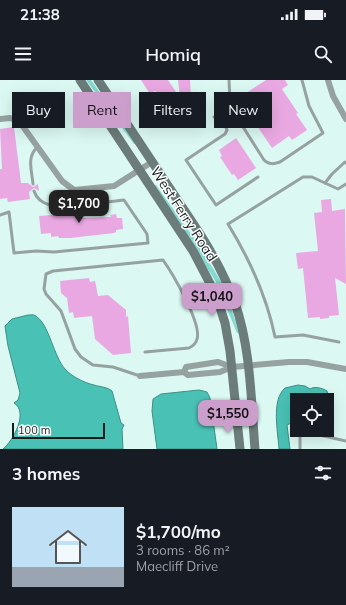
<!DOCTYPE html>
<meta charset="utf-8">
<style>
body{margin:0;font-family:Mulish,sans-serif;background:#242831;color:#f1f3f6;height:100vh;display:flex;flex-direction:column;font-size:15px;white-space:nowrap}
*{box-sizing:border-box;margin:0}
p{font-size:13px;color:#9ea1a6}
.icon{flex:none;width:22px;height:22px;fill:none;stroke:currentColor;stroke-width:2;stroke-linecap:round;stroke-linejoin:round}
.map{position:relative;height:369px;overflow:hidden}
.details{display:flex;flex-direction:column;background:#171b24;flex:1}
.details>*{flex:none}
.hud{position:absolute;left:12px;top:12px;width:322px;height:36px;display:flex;gap:8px}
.tools{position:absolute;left:290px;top:313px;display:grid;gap:8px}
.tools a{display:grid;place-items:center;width:44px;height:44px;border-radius:0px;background:#171b24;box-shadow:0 4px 16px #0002;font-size:20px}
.scale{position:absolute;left:12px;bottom:10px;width:93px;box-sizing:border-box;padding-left:4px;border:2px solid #141e1d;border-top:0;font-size:11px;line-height:14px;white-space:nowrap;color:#141e1d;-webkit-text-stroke:3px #fefefe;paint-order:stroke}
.price{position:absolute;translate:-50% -34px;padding:0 9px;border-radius:8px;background:#cc9ecc;color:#111;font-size:13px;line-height:26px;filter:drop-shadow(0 1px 2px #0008)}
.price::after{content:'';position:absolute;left:50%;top:24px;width:12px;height:9px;margin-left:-6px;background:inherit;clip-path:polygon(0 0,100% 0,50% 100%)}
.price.on{background:#222;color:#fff}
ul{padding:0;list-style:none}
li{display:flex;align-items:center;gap:12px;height:100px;padding:0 12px}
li+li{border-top:1px solid #363941}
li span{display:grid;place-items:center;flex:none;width:112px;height:80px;border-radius:0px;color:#555}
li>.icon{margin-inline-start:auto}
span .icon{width:48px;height:48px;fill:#fffc;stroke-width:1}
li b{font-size:17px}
h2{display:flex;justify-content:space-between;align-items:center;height:48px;padding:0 12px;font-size:17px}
.pill{padding:0 14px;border-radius:0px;background:#171b24;box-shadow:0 4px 16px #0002;font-size:14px;line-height:36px}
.pill.on{background:#cc9ecc;color:#111}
.status{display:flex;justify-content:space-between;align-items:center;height:28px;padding:0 20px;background:#171b24;direction:ltr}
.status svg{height:11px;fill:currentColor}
header{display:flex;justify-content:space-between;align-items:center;height:52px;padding:0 12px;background:#171b24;font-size:18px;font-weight:600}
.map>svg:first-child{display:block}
</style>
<div class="status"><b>21:38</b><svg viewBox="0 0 49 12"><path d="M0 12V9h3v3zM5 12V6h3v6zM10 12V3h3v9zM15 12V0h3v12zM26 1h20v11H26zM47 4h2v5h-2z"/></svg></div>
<header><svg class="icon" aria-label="menu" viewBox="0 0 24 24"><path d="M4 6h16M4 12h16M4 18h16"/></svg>Homiq<svg class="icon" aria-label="search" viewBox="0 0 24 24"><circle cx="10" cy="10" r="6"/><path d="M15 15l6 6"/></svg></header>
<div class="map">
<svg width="346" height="369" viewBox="0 0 346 369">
<rect width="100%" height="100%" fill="#dbf8f3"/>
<g fill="#83dad0">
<path d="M 86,0 L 91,0 L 136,64 L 134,64 Z"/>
<path d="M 156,105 L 196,161 L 225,208 L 239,253 L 237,253 L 216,202 L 154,106 Z"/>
</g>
<g fill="#4ac1b5" stroke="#3a9087">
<path d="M 28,235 C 32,235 34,234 37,237 C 49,245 54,277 65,289 C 72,297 85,303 94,305 C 101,307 107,307 112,311 L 121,343 L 124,345 L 122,349 L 123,369 L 3,369 C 13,361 29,332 14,323 L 18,320 L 20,313 L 8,266 L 5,246 L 12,239 Z"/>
<path d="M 298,305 L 305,306 L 310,309 C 315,306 322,308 327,311 L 330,319 L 328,329 L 333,340 L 332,342 L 327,343 L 327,320 L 297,320 L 297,340 L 287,345 L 290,369 L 279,369 C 278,352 271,320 285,308 Z"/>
<path d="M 199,310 L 207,312 L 210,318 L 217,369 L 157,369 L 152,331 L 153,319 L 161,314 Z"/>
</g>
<g fill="#e9a8e2">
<path d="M 141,0 L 168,0 L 180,18 L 178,0 L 190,0 L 191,19 L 174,31 L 162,12 L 158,14 L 155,11 L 150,14 Z"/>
<path d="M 266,0 L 285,0 L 288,5 L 282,9 L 298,33 L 296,34 L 307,50 L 292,60 L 289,56 L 272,68 L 243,25 L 242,26 L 237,19 Z"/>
<path d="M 14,47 L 21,103 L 28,103 L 33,107 L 38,104 L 39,111 L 34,108 L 29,112 L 30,119 L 8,122 L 7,118 L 0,119 L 0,89 L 2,89 L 0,49 Z"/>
<path d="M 236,58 L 256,88 L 238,100 L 234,94 L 232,95 L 220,77 L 222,76 L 219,70 Z"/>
<path d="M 331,119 L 332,131 L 345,129 L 346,204 L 335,198 L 339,235 L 329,236 L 329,238 L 320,239 L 320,237 L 308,238 L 303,188 L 298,189 L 296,173 L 318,171 L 314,133 L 322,132 L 321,120 Z"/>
<path d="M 72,120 L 81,121 L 80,126 L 85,129 L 83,138 L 111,137 L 110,135 L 116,134 L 117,138 L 122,138 L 123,149 L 116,150 L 116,152 L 114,153 L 70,158 L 59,158 L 58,156 L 51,157 L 51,153 L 41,154 L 39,136 L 74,133 L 73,129 L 76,125 L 73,123 Z"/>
<path d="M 89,198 L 90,202 L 95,201 L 98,216 L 108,215 L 126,230 L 126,237 L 128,236 L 131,273 L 113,275 L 95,259 L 92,236 L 74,238 L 73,232 L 69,233 L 67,218 L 61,213 L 60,201 Z"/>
</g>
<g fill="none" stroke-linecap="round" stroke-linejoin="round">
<g stroke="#96a2a0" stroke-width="3">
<path d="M 229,0 L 230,21 L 233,31 L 264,80 C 269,85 274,84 280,82 L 323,53 L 309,26 L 302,0"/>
<path d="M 214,37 L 225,45 L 227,50 L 225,54 L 186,80 L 216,125 L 258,97"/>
<path d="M 325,103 L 332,94 L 345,82 L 346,83"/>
<path d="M 33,104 C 32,91 26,76 38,67"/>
<path d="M 34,111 C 39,127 60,128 73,126"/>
<path d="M 0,135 L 9,132 L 14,173 L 36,171 L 54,172 L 148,163 L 147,154 L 124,120 L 83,125"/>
<path d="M 339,262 L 303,255 L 275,257 C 267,217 250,180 228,144 L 303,97 L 312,97 L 338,109 L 346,104"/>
<path d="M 140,296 L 113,287 L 93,285 L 81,277 L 75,269 L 61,231 L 46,214 L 44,209 L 46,194 L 53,191 L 163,180 C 173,194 202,244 197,259 C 196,264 193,266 189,268 L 145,272"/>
<path d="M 300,369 L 300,355 L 306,352 L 346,361"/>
</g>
<g stroke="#96a2a0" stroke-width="6">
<path d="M 328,0 L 333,16 L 346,39"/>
<path d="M 0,39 L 10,38 L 19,41 L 62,101 L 74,110 L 114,106 L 152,82"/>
<path d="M 184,292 L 186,287 L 218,282 L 232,287"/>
<path d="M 140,296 L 184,292 L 188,295 L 220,292 L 232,287 L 289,282 L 307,282 L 346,289"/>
</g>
<g stroke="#6b7c7a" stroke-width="9">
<path d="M 80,0 L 193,171 L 216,215 L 225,243 L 230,271 L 240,369"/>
<path d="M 98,0 L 200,154 C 214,176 226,199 235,223 C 251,269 251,321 255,369"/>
</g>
</g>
<g text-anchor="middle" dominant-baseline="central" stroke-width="3" stroke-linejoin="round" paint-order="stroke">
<g font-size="14" fill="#141e1d" stroke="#fefefe">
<text transform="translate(184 134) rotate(57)">West Ferry Road</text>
</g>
</g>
</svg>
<div class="tools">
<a><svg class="icon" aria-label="locate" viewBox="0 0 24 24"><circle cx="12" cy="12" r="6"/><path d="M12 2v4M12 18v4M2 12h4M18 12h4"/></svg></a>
</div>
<div class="scale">100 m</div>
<b class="price on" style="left:79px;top:144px">$1,700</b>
<b class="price" style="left:212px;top:237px">$1,040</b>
<b class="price" style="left:228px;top:354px">$1,550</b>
<div class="hud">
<a class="pill">Buy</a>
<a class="pill on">Rent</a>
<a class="pill">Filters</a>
<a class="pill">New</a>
</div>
</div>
<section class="details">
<h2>3 homes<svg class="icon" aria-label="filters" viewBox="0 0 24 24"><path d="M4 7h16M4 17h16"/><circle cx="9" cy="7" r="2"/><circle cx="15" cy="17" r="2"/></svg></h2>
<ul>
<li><span style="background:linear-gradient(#bfe0f5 75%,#9aa5b1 0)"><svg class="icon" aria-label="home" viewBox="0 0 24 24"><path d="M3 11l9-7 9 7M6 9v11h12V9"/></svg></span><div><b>$1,700/mo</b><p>3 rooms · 86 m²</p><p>Maecliff Drive</p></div></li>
</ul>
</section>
